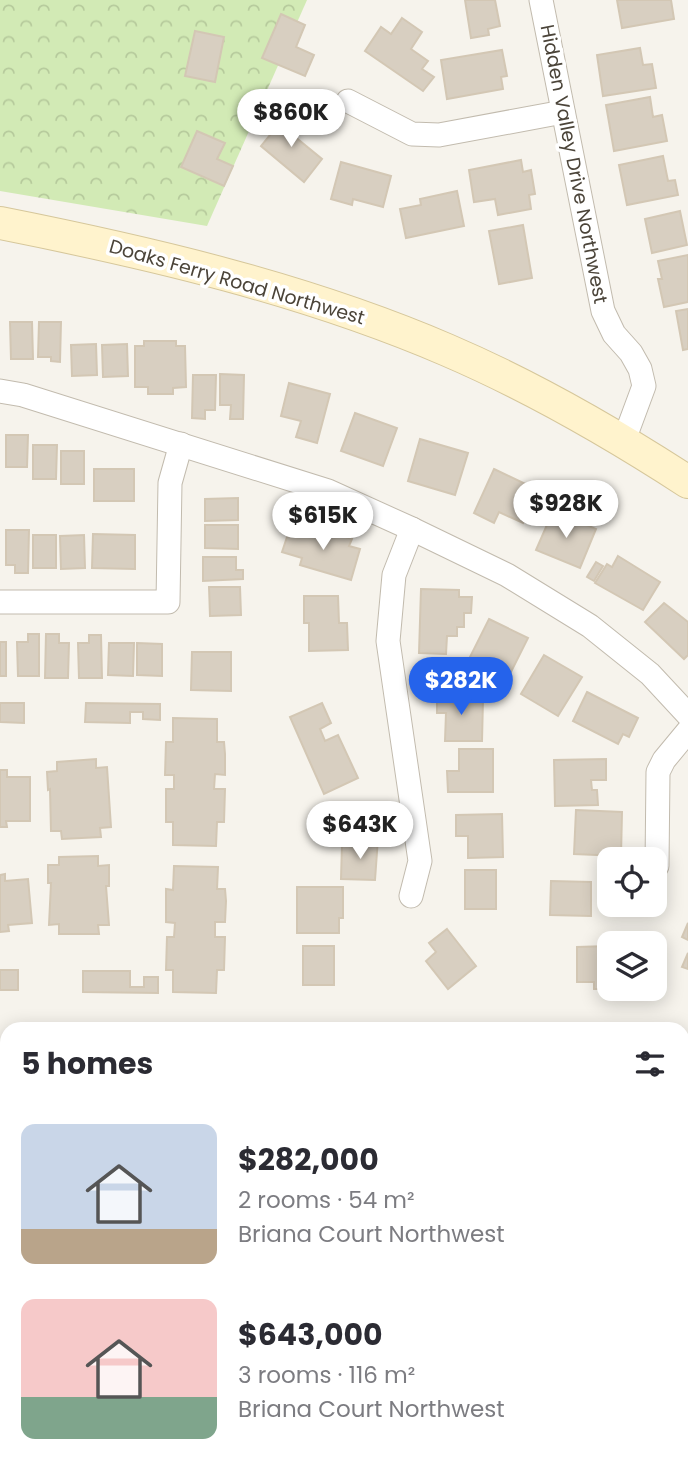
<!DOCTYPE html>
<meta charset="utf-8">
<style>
body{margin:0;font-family:Poppins,sans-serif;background:#f2f2f3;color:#2b2b33;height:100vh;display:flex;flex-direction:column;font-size:26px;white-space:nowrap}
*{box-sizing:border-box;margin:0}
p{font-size:23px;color:#7c7c81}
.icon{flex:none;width:38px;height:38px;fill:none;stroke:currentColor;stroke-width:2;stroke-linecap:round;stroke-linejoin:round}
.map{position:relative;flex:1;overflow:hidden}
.details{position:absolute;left:0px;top:1022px;width:690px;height:450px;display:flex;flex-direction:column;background:#fff;border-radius:21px 21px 0 0;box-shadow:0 4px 18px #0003}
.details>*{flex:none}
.tools{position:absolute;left:597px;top:847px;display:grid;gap:14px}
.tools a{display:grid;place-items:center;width:70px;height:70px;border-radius:14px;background:#fff;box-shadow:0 4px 18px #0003;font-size:35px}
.price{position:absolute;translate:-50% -60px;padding:0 16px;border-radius:24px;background:#fff;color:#222;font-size:23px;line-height:46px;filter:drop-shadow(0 2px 4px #0008)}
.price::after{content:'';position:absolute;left:50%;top:42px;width:21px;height:16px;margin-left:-10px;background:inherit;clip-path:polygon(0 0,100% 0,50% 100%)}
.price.selected{background:#2563eb;color:#fff}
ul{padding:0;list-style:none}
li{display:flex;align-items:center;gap:21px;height:175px;padding:0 21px}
li span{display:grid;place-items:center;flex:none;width:196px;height:140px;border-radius:14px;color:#555}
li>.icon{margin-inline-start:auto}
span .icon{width:84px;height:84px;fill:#fffc;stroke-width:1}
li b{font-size:30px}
h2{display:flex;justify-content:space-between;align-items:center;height:84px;padding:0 21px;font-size:30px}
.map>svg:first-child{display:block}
</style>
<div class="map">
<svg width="688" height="1471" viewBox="0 0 688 1471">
<defs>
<pattern id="forest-crowns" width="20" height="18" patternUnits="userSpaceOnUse" patternTransform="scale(1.75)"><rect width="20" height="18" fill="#d2eab5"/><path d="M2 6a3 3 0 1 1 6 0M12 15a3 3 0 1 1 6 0" fill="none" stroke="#b6ca9c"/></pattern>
</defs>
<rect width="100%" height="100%" fill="#f6f3ec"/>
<path fill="url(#forest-crowns)" d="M 0,0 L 307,0 L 207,226 L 0,191 Z"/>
<g fill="#d8cfc1" stroke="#d3c7b4" stroke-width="2">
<path d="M 465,0 L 495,0 L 500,26 L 488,29 L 489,35 L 471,38 Z"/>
<path d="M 617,0 L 671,0 L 674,19 L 622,28 Z"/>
<path d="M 281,14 L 305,25 L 296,47 L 314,55 L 305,76 L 262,58 Z"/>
<path d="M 402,18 L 422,32 L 411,49 L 428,61 L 422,69 L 434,77 L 423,91 L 365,51 L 381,27 L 391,34 Z"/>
<path d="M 195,31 L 224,37 L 215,82 L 185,76 Z"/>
<path d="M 640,48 L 643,65 L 652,64 L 656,88 L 603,96 L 597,55 Z"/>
<path d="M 502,50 L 507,76 L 501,77 L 503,89 L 447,99 L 441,60 Z"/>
<path d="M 650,97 L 653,117 L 662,115 L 667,141 L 614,151 L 606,105 Z"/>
<path d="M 287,114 L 301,127 L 294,136 L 322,159 L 304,182 L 261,146 Z"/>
<path d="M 197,131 L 225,143 L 217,159 L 233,166 L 224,186 L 181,167 Z"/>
<path d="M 663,156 L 668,181 L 675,180 L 678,195 L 627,205 L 619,165 Z"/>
<path d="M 521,160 L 523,172 L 531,170 L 535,194 L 529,195 L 531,209 L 498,215 L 495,199 L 474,202 L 469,170 Z"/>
<path d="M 341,162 L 391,176 L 383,207 L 353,199 L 352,205 L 331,199 Z"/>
<path d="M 457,191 L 464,226 L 406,238 L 400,209 L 421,205 L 420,199 Z"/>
<path d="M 680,211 L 687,245 L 652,253 L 645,219 Z"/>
<path d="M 523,225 L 532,278 L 499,284 L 489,231 Z"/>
<path d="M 688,255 L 688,302 L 664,307 L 658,279 L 662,279 L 658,261 Z"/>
<path d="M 688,309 L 688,349 L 683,350 L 676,311 Z"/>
<path d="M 10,322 L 32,322 L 33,359 L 11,359 Z"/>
<path d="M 39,322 L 61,322 L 60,362 L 51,361 L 51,357 L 38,357 Z"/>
<path d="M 144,341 L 176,341 L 176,346 L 185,346 L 186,387 L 173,388 L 173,394 L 148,394 L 148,387 L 135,387 L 135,346 L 144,346 Z"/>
<path d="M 96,344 L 97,375 L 72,376 L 71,345 Z"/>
<path d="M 127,344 L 128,376 L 103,377 L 102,345 Z"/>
<path d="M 220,374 L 244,375 L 243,419 L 230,419 L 231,405 L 220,405 Z"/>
<path d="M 193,375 L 216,375 L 215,410 L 205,410 L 205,419 L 192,418 Z"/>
<path d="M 289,383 L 330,394 L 317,443 L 296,437 L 301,421 L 281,416 Z"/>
<path d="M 355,413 L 397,428 L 383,466 L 341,451 Z"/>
<path d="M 6,435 L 28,435 L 27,467 L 6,467 Z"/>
<path d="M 420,439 L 468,453 L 455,495 L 408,481 Z"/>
<path d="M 33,445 L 57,445 L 56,479 L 33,479 Z"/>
<rect x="61" y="451" width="23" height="33"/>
<rect x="94" y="469" width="40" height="32"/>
<path d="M 494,469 L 538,490 L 523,523 L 499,512 L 494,523 L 474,513 Z"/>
<path d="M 238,498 L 238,520 L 205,521 L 205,499 Z"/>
<path d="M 553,511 L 596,529 L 580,568 L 536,550 Z"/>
<path d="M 205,525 L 238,525 L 238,549 L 205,548 Z"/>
<path d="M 290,528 L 323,538 L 326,531 L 352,539 L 349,546 L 360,549 L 351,580 L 300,565 L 302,558 L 282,552 Z"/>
<path d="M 6,530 L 29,530 L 28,573 L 15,573 L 15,565 L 6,565 Z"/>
<path d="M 93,534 L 135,535 L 135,569 L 92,568 Z"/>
<rect x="33" y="535" width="23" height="33"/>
<path d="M 84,535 L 85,568 L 61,569 L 60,536 Z"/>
<path d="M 618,556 L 660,582 L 643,610 L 595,583 L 607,564 L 612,567 Z"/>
<path d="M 203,557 L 236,557 L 236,570 L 243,570 L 243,579 L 203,581 Z"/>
<path d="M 596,562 L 603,566 L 594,581 L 587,577 Z"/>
<path d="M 209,587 L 240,587 L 241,615 L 210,616 Z"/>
<path d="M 421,589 L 459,590 L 459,597 L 472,597 L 471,613 L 464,613 L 464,627 L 457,627 L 457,636 L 447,636 L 446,654 L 419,653 Z"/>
<path d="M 304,596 L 338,596 L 339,623 L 347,623 L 348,650 L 309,651 L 309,623 L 304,623 Z"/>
<path d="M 664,603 L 688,622 L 688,655 L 684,659 L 645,622 Z"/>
<path d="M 489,619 L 528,638 L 508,678 L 469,659 Z"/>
<path d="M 28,634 L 39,634 L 39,676 L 18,676 L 17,642 L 28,642 Z"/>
<path d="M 46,634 L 59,634 L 59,643 L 69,643 L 68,678 L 45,678 Z"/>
<path d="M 89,635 L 101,635 L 102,678 L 79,678 L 78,643 L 89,643 Z"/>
<rect x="0" y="642" width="6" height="34"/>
<path d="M 109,643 L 134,643 L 133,676 L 108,675 Z"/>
<path d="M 137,643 L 162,644 L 162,676 L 137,675 Z"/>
<path d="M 192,652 L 231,652 L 231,691 L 191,690 Z"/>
<path d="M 544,655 L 582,677 L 558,716 L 521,694 Z"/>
<path d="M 437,691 L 457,691 L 457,698 L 483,699 L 482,741 L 445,741 L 446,713 L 437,713 Z"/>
<path d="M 587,692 L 638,718 L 629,737 L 623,734 L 618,744 L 573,721 Z"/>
<path d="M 0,703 L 24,703 L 24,723 L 0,722 Z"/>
<path d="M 86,703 L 160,704 L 160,720 L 143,719 L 143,712 L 130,712 L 130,723 L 85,722 Z"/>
<path d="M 322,703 L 331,723 L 320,729 L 325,741 L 338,735 L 358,778 L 324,794 L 290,717 Z"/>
<path d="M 173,718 L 217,719 L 217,742 L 224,742 L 225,754 L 225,775 L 215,774 L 214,789 L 225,789 L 224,822 L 217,822 L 216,846 L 173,845 L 173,822 L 166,822 L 166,789 L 174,789 L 174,775 L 165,775 L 166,742 L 173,742 Z"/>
<path d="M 459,749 L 493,749 L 493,792 L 448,792 L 447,771 L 459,771 Z"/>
<path d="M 96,759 L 96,768 L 107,767 L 111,827 L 100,828 L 101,837 L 62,839 L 61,831 L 51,831 L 50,789 L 48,790 L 47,772 L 57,771 L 57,762 Z"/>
<path d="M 606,759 L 606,780 L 591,780 L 592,790 L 597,790 L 598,805 L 555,806 L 554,760 Z"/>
<path d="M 0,770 L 7,770 L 7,777 L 30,777 L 30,821 L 6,821 L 7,827 L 0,827 Z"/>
<path d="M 576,810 L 622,812 L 621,856 L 574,854 Z"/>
<path d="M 502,814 L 503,857 L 468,858 L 468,836 L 456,836 L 456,815 Z"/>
<path d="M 368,838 L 378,838 L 375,880 L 341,879 L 342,844 L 368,844 Z"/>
<path d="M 98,856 L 98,866 L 109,865 L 109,886 L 106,886 L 109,925 L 98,925 L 99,934 L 59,934 L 59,924 L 49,925 L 51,883 L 48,883 L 48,865 L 59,865 L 59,857 Z"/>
<path d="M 174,866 L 218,867 L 217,889 L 225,889 L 226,901 L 225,922 L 215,922 L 215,937 L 225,937 L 224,970 L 217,970 L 216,993 L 173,992 L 173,970 L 166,970 L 167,937 L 174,937 L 175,923 L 166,922 L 166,889 L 173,890 Z"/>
<rect x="465" y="870" width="31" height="39"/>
<path d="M 5,874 L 5,881 L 28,879 L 32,923 L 8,925 L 9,931 L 0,932 L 0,875 Z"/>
<path d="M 551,881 L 591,882 L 591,916 L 550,915 Z"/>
<path d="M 297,887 L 343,887 L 343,918 L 339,918 L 339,933 L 297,933 Z"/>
<path d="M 688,923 L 688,940 L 682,937 Z"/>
<path d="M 447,929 L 476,966 L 448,989 L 426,961 L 436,952 L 429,943 Z"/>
<rect x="303" y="946" width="31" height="39"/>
<path d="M 609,946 L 607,989 L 594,989 L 594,982 L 577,982 L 577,947 Z"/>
<path d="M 688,953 L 688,969 L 682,967 Z"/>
<rect x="0" y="970" width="18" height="20"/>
<path d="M 83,971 L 130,971 L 130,987 L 144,987 L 144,977 L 158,977 L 158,993 L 83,992 Z"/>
<path d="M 688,1166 L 688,1201 L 682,1197 L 682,1174 Z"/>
<rect x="0" y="1295" width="7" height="36"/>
<path d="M 7,1377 L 7,1413 L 5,1417 L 0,1418 L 0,1378 Z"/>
<path d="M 115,1465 L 164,1465 L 160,1471 L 153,1468 L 151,1471 L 125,1471 Z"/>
<path d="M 259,1465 L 302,1465 L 296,1471 L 265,1471 Z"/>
<path d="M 523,1465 L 549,1465 L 556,1471 L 518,1471 Z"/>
<rect x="566" y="1465" width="46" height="6"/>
</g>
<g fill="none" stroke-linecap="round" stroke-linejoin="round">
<defs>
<g id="street">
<path d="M 541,0 L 603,311 L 614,334 L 631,353 L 640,369 L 644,386 L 624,440"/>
<path d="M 348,101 L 412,134 L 439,135 L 563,112"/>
<path d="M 0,391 L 23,395 L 328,491 L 412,529 L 507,575 L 590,626 L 650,674 L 688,715"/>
<path d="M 0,602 L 168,602 L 170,483 L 181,444"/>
<path d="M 654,871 L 657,866 L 658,772 L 664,760 L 688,731"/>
<path d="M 411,896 L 420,861 L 388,641 L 394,575 L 412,529"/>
<path d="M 0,1241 L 7,1241"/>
<path d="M 380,1465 L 387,1471"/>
<path d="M 454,1471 L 460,1465"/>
<path d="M 654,1471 L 654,1465"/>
</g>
<path id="secondary" d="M 0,223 C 151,253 305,289 447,350 C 531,386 611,432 688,482"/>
</defs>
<use href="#street" stroke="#c2bbae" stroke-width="25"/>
<use href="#secondary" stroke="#d6c79b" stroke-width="34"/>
<use href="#street" stroke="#fff" stroke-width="23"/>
<use href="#secondary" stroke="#fff3cd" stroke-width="32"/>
</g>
<g text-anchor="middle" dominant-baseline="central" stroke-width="7" stroke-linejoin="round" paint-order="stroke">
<g font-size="19" fill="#4b4439" stroke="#fff">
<text transform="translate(574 164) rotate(79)">Hidden Valley Drive Northwest</text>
<text transform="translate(237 282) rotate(16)">Doaks Ferry Road Northwest</text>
</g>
</g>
</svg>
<div class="tools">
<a><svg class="icon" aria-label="locate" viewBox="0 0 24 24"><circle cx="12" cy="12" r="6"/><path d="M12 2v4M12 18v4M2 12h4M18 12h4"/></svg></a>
<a><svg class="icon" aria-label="layers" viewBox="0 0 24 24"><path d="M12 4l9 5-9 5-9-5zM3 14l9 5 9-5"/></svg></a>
</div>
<b class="price" style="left:291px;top:149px">$860K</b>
<b class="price" style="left:566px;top:540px">$928K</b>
<b class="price" style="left:323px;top:552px">$615K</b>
<b class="price selected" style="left:461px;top:717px">$282K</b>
<b class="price" style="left:360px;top:861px">$643K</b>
<section class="details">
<h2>5 homes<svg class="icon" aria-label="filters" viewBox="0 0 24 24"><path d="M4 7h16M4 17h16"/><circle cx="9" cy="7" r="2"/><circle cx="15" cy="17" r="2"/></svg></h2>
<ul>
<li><span style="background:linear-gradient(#c9d6e8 75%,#b9a48a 0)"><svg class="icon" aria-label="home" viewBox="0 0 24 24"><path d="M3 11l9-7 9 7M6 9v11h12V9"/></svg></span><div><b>$282,000</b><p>2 rooms · 54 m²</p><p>Briana Court Northwest</p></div></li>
<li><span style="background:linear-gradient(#f6c9c9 70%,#7fa58c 0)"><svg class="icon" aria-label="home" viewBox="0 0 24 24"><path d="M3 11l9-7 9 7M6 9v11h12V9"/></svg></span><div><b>$643,000</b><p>3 rooms · 116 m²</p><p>Briana Court Northwest</p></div></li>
</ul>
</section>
</div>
